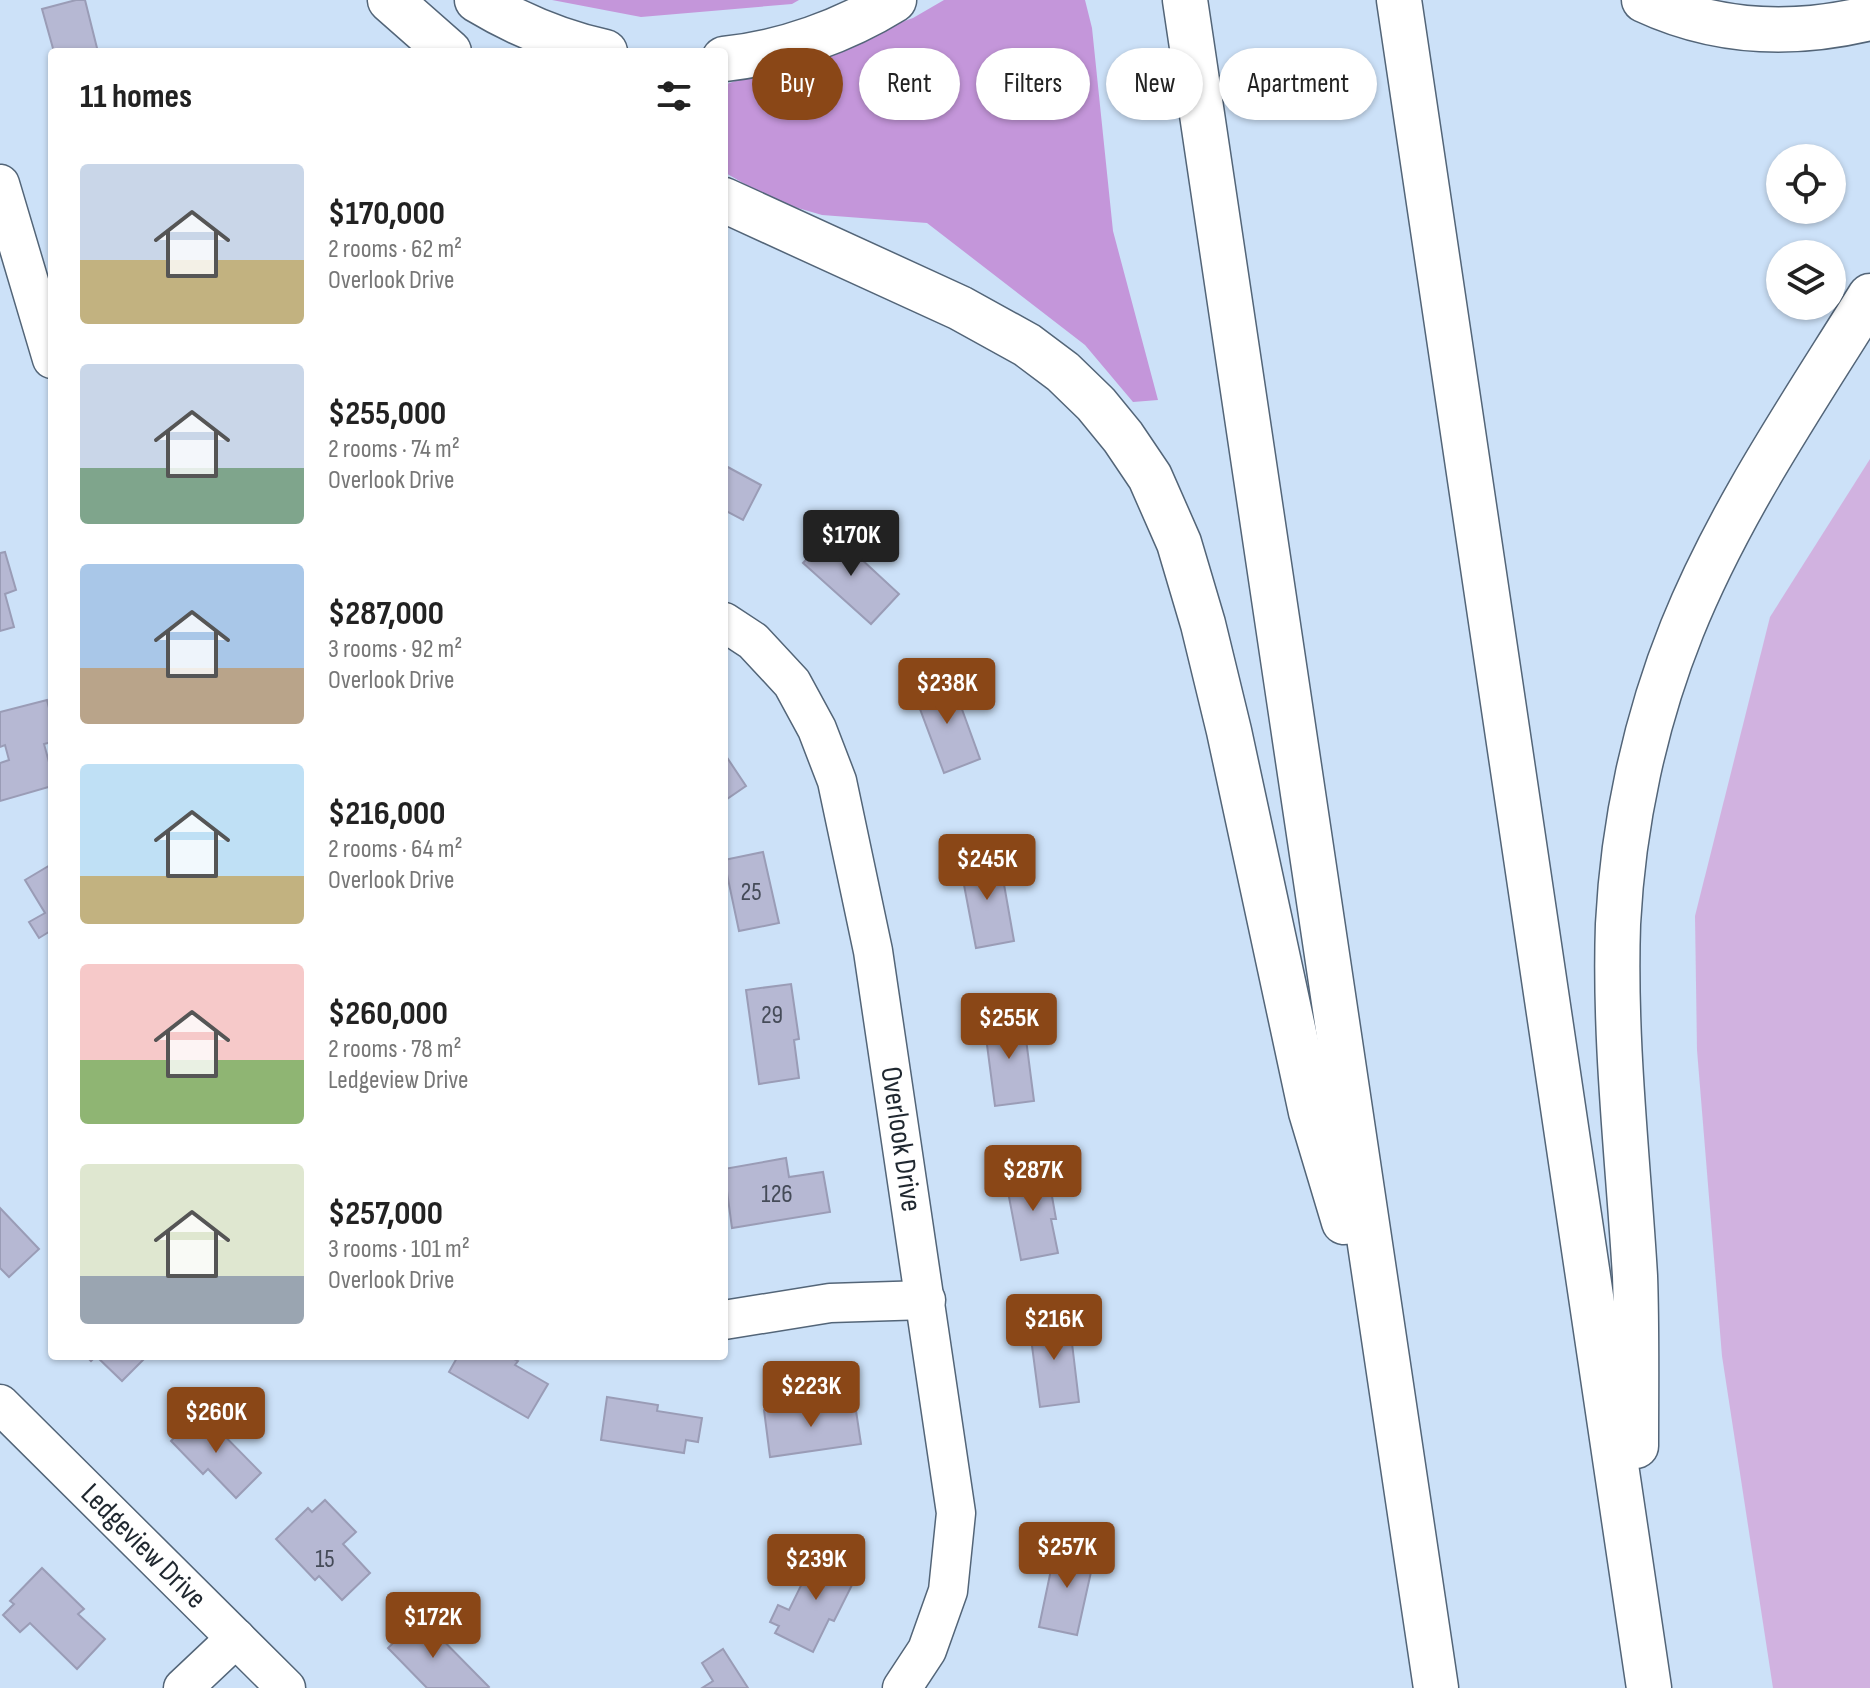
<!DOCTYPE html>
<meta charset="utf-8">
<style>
body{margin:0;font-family:"Sofia Sans Condensed",sans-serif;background:#f2f2f2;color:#222;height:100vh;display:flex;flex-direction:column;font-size:30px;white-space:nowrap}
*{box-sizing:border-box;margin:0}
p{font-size:26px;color:#767676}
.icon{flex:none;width:44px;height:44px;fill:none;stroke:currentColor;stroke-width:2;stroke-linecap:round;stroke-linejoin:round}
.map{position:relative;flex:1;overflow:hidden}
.sheet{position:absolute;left:48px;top:48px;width:680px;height:1312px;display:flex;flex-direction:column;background:#fff;border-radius:8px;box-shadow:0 2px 6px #0004}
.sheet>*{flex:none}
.banner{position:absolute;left:752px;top:48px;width:760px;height:72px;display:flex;gap:16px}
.controls{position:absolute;left:1766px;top:144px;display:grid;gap:16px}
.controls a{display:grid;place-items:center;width:80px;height:80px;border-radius:50%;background:#fff;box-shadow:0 2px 6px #0004;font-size:40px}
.price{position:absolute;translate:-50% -68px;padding:0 18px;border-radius:8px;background:#8a4717;color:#fff;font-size:26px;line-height:52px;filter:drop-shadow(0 2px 4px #0008)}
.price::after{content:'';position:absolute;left:50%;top:48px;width:24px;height:18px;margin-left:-12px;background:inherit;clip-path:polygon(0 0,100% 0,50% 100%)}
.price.selected{background:#222;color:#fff}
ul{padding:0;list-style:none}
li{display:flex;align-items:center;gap:24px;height:200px;padding:0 32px}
li span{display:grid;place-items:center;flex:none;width:224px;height:160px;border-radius:8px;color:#555}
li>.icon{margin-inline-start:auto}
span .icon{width:96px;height:96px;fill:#fffc;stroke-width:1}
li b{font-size:34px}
h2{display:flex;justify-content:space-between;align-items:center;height:96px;padding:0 32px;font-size:34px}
.pill{padding:0 28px;border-radius:36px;background:#fff;box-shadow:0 2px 6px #0004;font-size:28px;line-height:72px}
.pill.selected{background:#8a4717;color:#fff}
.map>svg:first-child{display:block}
</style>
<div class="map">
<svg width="1870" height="1688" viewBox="0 0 1870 1688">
<rect width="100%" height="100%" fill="#cce1f8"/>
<path fill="#d1b2e0" d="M 1870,459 L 1870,1688 L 1773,1688 L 1722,1356 L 1697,1050 L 1695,916 L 1770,617 Z"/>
<g fill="#c496da">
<path d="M 552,0 L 799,0 L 792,4 L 641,17 Z"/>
<path d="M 944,0 L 1085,0 L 1092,28 L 1113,231 L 1158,400 L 1133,402 L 1085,345 L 927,223 L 822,215 L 774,201 L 724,172 L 724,85 L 913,18 Z"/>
</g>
<g fill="#b6b8d3" stroke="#9a9cb6" stroke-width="2">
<path d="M 76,0 L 85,0 L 98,52 L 54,52 L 42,9 Z"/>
<path d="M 724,465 L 761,485 L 743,520 L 724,510 Z"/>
<path d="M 832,532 L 899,594 L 871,624 L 803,563 Z"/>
<path d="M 5,552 L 16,590 L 5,594 L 14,627 L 0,631 L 0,553 Z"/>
<path d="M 951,679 L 980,759 L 944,773 L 914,693 Z"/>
<path d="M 47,700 L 52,720 L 52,742 L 44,744 L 52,773 L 52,786 L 0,801 L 0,763 L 9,760 L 5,745 L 0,747 L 0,712 Z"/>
<path d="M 724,753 L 746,786 L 724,801 Z"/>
<path d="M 763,852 L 779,923 L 739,931 L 724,860 Z"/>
<path d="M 999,856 L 1014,941 L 976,948 L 960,864 Z"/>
<path d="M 52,864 L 52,930 L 39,938 L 29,922 L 45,913 L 25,880 Z"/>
<path d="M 791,984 L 799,1039 L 794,1040 L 799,1078 L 759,1084 L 746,990 Z"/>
<path d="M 1023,1016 L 1034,1101 L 995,1106 L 984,1022 Z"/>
<path d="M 786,1158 L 789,1177 L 823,1172 L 830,1212 L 732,1228 L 724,1169 Z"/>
<path d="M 1047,1168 L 1056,1219 L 1051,1219 L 1058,1253 L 1021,1260 L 1005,1176 Z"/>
<path d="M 0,1208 L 39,1249 L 9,1277 L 0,1268 Z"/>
<path d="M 1069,1318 L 1079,1402 L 1040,1407 L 1029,1323 Z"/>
<path d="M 86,1356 L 147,1356 L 122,1381 L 96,1356 L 91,1361 Z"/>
<path d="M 458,1356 L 508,1356 L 518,1361 L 515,1365 L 548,1384 L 528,1418 L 449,1372 Z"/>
<path d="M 607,1397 L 658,1405 L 657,1411 L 702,1418 L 698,1442 L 686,1440 L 684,1453 L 601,1440 Z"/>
<path d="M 818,1402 L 819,1410 L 855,1404 L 861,1444 L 770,1457 L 764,1410 Z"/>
<path d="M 200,1411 L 261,1473 L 236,1498 L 208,1469 L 203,1474 L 171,1441 Z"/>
<path d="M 325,1500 L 356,1532 L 343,1544 L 370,1573 L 342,1600 L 319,1576 L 315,1580 L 276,1539 L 308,1508 L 312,1512 Z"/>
<path d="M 1056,1546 L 1095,1554 L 1077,1635 L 1039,1627 Z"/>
<path d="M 818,1551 L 859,1571 L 834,1621 L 829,1619 L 813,1652 L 775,1633 L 779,1626 L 770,1622 L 778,1605 L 789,1610 Z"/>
<path d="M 42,1568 L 84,1609 L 78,1614 L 105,1639 L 77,1669 L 30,1623 L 20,1632 L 3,1615 L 14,1604 L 10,1601 Z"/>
<path d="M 420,1617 L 489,1687 L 488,1688 L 427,1688 L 388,1648 Z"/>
<path d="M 723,1649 L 748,1688 L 702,1688 L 713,1681 L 702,1663 Z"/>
</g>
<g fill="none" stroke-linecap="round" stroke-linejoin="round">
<defs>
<g id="minor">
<path d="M 0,184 L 52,359"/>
<path id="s1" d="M 724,622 L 753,641 L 792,683 L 817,729 L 837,781 L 873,951 L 956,1513 L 948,1591 L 927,1650 L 902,1688"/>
<path d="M 724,1320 L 830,1303 L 926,1300"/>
<path id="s2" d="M 0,1404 L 286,1688"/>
<path d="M 183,1688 L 236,1638"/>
</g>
<g id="highway">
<path d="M 390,0 L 449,52"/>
<path d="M 477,0 C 517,24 559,42 605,52"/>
<path d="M 1185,0 L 1436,1688"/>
<path d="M 1399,0 L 1649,1688"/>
<path d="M 1644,0 C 1717,34 1792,37 1870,18"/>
<path d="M 724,59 C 783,53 844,31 894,0"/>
<path d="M 724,200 L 960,308 L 1027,345 L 1063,372 L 1096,404 L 1123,437 L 1150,477 L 1179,543 L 1203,624 L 1229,731 L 1311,1112 L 1344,1222"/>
<path d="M 1636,1446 C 1636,1390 1637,1332 1635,1276 C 1628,1159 1614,1042 1618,924 C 1623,824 1645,721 1682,629 C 1730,510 1803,404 1870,296"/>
</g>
</defs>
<use href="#minor" stroke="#536578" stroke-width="41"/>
<use href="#highway" stroke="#536578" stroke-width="47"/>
<use href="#minor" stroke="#fff" stroke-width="38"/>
<use href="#highway" stroke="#fff" stroke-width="44"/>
</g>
<g text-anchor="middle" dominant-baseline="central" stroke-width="7" stroke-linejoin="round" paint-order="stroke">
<g font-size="26" fill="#454b58">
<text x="751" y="892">25</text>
<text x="772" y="1015">29</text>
<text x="777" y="1194">126</text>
<text x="325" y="1559">15</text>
</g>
<g font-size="30" fill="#1f272f" stroke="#cce1f8">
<text stroke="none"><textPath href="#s1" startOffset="564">Overlook Drive</textPath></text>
<text stroke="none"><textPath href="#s2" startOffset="202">Ledgeview Drive</textPath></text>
</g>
</g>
</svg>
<div class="controls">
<a><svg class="icon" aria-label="locate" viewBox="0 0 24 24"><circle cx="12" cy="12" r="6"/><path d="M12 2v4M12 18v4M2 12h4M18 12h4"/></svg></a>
<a><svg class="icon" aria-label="layers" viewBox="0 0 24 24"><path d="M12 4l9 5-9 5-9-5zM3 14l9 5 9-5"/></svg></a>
</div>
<b class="price selected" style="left:851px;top:578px">$170K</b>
<b class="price" style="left:947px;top:726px">$238K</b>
<b class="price" style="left:987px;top:902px">$245K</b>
<b class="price" style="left:1009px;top:1061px">$255K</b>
<b class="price" style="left:1033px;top:1213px">$287K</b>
<b class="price" style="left:1054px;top:1362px">$216K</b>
<b class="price" style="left:811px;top:1429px">$223K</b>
<b class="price" style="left:216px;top:1455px">$260K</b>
<b class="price" style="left:1067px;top:1590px">$257K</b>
<b class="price" style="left:816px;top:1602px">$239K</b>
<b class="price" style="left:433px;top:1660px">$172K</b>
<div class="banner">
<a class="pill selected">Buy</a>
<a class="pill">Rent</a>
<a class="pill">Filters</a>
<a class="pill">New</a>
<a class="pill">Apartment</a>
</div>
<section class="sheet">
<h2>11 homes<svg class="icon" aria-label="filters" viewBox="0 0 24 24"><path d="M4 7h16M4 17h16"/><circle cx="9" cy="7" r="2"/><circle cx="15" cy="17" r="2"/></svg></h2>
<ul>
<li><span style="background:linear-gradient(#c9d6e8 60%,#c2b280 0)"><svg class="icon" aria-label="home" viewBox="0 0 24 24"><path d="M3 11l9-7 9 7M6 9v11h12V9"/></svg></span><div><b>$170,000</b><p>2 rooms · 62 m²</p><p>Overlook Drive</p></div></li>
<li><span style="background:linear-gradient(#c9d6e8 65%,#7fa58c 0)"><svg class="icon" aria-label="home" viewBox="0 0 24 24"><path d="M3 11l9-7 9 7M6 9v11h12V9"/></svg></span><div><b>$255,000</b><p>2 rooms · 74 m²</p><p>Overlook Drive</p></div></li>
<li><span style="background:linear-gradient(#a9c7e8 65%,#b9a48a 0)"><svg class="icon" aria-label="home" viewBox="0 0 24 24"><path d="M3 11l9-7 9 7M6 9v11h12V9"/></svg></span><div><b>$287,000</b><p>3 rooms · 92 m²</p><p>Overlook Drive</p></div></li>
<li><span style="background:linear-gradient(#bfe0f5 70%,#c2b280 0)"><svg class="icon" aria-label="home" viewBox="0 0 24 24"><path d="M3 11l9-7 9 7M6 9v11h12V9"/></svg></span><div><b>$216,000</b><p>2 rooms · 64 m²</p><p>Overlook Drive</p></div></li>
<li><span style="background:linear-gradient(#f6c9c9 60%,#8fb573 0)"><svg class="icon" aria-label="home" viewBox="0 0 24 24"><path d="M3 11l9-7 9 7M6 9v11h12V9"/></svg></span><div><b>$260,000</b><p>2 rooms · 78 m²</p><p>Ledgeview Drive</p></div></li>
<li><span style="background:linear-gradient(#dfe7d0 70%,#9aa5b1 0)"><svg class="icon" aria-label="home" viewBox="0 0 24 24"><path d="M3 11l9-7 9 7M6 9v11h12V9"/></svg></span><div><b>$257,000</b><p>3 rooms · 101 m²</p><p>Overlook Drive</p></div></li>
</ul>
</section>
</div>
